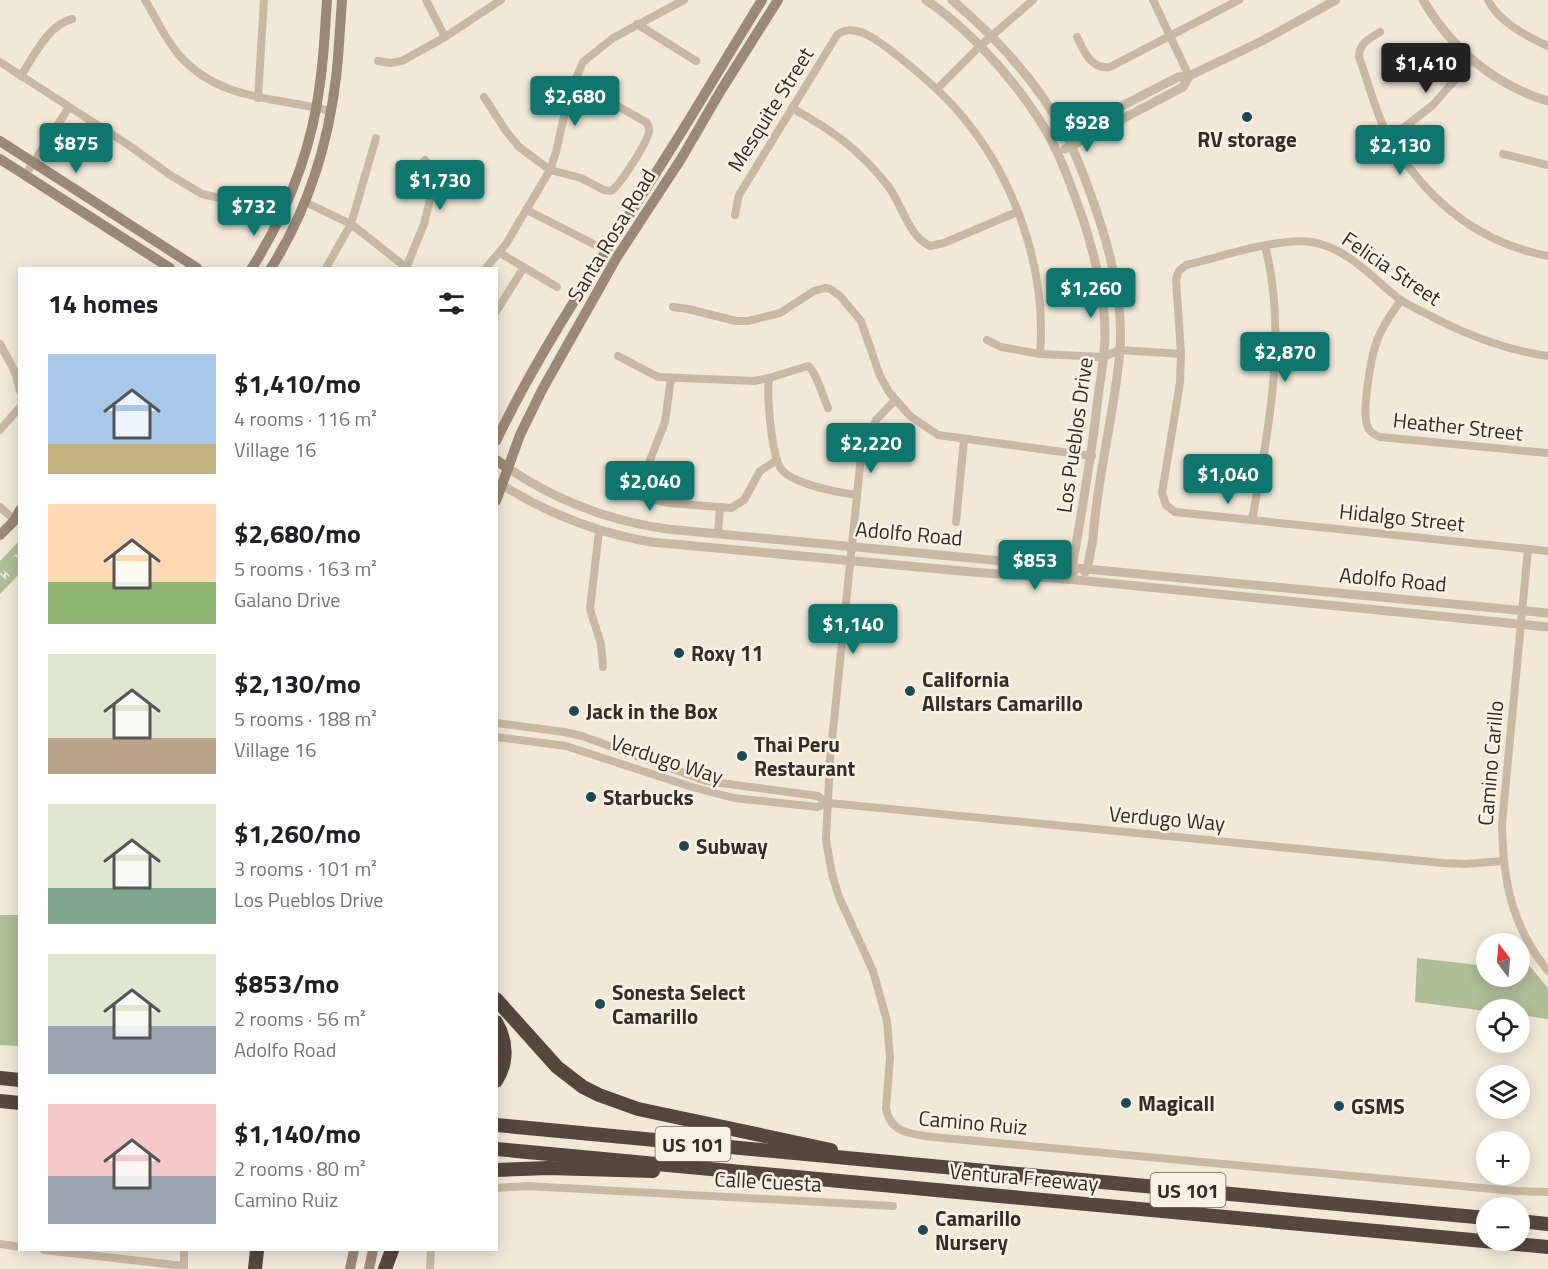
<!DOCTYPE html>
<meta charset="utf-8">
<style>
body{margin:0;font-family:"Titillium Web",sans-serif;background:#f2f2f2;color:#202124;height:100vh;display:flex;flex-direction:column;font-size:22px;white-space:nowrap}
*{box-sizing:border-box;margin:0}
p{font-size:20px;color:#757577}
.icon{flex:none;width:33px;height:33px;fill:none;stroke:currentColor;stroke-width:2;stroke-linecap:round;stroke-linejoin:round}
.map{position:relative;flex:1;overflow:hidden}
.side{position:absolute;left:18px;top:267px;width:480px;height:984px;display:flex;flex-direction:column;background:#fff;border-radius:0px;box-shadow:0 3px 15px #0003}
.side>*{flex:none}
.needle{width:39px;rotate:344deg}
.buttons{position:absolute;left:1476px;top:933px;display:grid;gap:12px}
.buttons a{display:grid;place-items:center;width:54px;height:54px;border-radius:50%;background:#fff;box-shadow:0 3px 15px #0003;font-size:30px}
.price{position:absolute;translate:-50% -51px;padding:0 14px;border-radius:6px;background:#0f766e;color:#fff;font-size:20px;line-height:39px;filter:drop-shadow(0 2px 3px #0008)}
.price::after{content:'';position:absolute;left:50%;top:36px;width:18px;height:14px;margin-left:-9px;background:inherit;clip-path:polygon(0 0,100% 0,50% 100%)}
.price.selected{background:#222;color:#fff}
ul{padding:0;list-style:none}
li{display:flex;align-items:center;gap:18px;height:150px;padding:0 30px}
li span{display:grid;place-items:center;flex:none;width:168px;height:120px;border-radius:0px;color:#555}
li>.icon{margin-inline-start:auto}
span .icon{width:72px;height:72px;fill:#fffc;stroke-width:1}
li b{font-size:26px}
h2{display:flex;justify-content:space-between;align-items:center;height:72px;padding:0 30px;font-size:26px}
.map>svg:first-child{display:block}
</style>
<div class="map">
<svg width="1548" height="1269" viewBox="0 0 1548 1269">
<rect width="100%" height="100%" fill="#f1e8d8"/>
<g fill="#aebf98">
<path d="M 19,541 L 19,558 L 16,554 L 12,558 L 16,556 L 19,560 L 19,574 L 0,594 L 0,574 L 6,580 L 6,574 L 9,577 L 10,576 L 2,568 L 5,573 L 3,575 L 0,572 L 0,561 Z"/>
<path d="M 0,915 L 19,915 L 19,1046 L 0,1045 Z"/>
<path d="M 1417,958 L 1486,966 L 1486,976 L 1520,976 L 1520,966 L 1528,964 L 1548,988 L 1548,1019 L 1520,1015 L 1520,1010 L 1486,1010 L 1486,1011 L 1415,1002 Z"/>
</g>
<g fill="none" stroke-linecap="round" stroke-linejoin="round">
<g stroke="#c9b9a4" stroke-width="8">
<path d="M 145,0 C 156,18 165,39 179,55 C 219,101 276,97 330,111"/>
<path d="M 426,0 L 445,37"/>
<path d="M 1153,0 L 1189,76"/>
<path d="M 1488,0 C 1499,22 1526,36 1548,46"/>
<path d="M 637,24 L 696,61"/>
<path d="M 1380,32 C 1369,39 1359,43 1359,57 C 1369,84 1376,115 1390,140 C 1395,149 1402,158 1408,166 C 1444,214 1489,245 1548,256"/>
<path d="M 1077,37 C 1084,51 1091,70 1110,67 L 1239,0"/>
<path d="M 378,61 L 390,63 L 402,61 L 445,37 L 501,0"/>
<path d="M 0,62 L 130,146 L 170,175 L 202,194 L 245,204"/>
<path d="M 21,76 C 33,57 49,24 72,19"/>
<path d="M 937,89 L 980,46 L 1033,0"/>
<path d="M 484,97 L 506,131 L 519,147 L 550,170 L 581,178 L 604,190 L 611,191 C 620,185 648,142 649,131 C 650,127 648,125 646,122 L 573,81"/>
<path d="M 258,98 L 264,0"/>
<path d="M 792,108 C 832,130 859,149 888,186 C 902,204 908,236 930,246 L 944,243 L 1017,212"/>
<path d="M 1389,139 L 1433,105 L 1472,60"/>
<path d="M 1503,154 L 1548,165"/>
<path d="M 26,174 L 69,107"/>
<path d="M 305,202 L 351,224 L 407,268"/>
<path d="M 527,210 L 607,251"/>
<path d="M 735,215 L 739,195 L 837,35 C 854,21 878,41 893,52 C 918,72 942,92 963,117 C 1016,181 1047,271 1040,354"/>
<path d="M 500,253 L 557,287"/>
<path d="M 326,268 L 351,224 L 376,138"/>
<path d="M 406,268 L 424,224 L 436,176 L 434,171 L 425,160"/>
<path d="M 486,268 L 506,244 L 550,170 L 556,152 L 569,94 L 583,62 L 613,38 L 684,0"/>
<path d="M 1401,300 C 1392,313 1382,326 1377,341 C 1371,356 1362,410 1367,425 C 1369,432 1374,435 1380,437 L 1548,453"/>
<path d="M 673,307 L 688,309 L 736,321 L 748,321 L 780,313 L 814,291 L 825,288 L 830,289 L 840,296 L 861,321 L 880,376 L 889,392 L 910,416 L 938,435 L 1092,456"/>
<path d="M 496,312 L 524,267"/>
<path d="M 987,340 L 1001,347 L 1040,354 L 1103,357 L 1120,350 L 1181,354"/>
<path d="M 0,344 L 15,372 L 20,391"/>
<path d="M 618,356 L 658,377 L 754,381 L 769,378 L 808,366 C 816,371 823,397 828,408"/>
<path d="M 1548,356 C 1504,350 1462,333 1423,312 C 1415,308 1406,304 1399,299 C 1373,278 1347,248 1312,242 C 1278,237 1221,257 1186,265 L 1179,271 L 1176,279 L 1181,354 L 1180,383 L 1162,493 L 1166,505 L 1175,512 L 1548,551"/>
<path d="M 671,378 L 665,422 L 639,488 L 641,497 L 669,503 L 731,508 L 744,500 L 760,471 L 777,460"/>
<path d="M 769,378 C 767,396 771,457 782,470 C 795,485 838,492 856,495"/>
<path d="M 895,400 L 876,420 L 861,456 L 830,760 L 826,840 L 832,874 L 839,897 L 873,971 L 887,1021 L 890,1058 L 886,1108 C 890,1133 911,1134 933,1137 L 1515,1191 L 1548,1192"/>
<path d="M 0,430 L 20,407"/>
<path d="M 0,507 L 10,516"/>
<path d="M 1252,520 C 1268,433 1288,333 1265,246"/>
<path d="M 956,522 L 964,440"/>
<path d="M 599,531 L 590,609 L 601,644 L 603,667"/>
<path d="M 718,534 L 720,507"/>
<path d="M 1528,549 L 1502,824 C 1503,881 1511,925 1548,971"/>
<path d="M 496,723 L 564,732 L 582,736 L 706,781 L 818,796 L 828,803"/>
<path d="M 496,737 L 566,746 L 692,787 L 734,798 L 817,807 L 828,803 L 1443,863 L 1465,864 L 1503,861"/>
<path d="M 496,1188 L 527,1186 L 893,1206"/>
<path d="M 0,1244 L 20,1247"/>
<path d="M 44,1250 L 184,1266"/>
<path d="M 184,1269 L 184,1250"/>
<path d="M 430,1269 L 431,1250"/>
</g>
<g stroke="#c9b9a4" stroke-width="9">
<path d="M 926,0 C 975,33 1033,99 1058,154 C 1068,176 1076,199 1084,222 C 1095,258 1105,296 1105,334 C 1105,354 1101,376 1098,397 C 1092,454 1082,511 1072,568 L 1074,572"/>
<path d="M 952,0 C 997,38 1038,83 1066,135 C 1081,164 1092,197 1102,228 C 1114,267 1123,308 1120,349 C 1115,413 1097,475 1093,539 L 1087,570 L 1085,572"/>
<path d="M 1423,0 C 1451,48 1494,85 1548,101"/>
<path d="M 1062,137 L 1178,77 L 1189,76 L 1262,41 L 1336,0"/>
<path d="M 1065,149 L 1183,87 L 1189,76"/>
<path d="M 508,468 C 557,501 609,521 667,529 L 1548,613"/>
<path d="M 502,485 C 549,514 597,533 651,542 L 972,572 L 1077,580 L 1548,627"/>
</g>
<g stroke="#9c8876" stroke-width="10">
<path d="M 0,141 L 197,268"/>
<path d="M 0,159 L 170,268"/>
<path d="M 252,268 C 287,212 312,150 320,83 C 324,56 325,28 327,0"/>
<path d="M 271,268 C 307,211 328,145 336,78 C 339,52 340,26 342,0"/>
<path d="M 496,441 C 545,339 610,247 669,152 C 701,101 731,50 762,0"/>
<path d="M 496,460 L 508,468"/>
<path d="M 496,501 L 520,435 L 542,390 L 617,257 L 681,159 L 720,92 L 778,0"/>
<path d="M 0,535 L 14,521 L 20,510"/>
<path d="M 350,1269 L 354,1250"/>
<path d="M 369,1269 L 373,1250"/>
</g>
<g stroke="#55473d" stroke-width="14">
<path d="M 496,999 L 557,1067 L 583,1087 L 599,1095 L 638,1109 L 831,1150"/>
<path d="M 496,1022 C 507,1041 508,1062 496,1081"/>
<path d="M 0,1078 L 20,1080"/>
<path d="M 0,1101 L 20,1103"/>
<path d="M 496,1125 L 1486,1218"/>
<path d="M 496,1149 L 1548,1247"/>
<path d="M 496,1170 L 548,1168 L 653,1171"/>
<path d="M 1520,1221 L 1548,1224"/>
<path d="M 255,1269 L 257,1250"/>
<path d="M 385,1269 L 392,1250"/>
</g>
</g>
<g fill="#1c4b55" stroke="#f9f1e4" stroke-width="2">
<circle cx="1247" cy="117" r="6"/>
<circle cx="679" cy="653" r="6"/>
<circle cx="910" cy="691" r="6"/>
<circle cx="574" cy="711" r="6"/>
<circle cx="742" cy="756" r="6"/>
<circle cx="591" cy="797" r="6"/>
<circle cx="684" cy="846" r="6"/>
<circle cx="600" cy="1004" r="6"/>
<circle cx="1126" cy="1103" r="6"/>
<circle cx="1339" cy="1106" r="6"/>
<circle cx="923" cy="1230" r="6"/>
</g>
<g text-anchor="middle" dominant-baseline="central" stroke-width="5" stroke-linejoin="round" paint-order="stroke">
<g fill="#f9f1e4" stroke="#6f675f" stroke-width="1.5">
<rect x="655.5" y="1127" width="75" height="34" rx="4.5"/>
<rect x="1150.5" y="1173" width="75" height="34" rx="4.5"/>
</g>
<g font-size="20" font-weight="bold" fill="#342c26">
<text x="693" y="1144">US 101</text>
<text x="1188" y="1190">US 101</text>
</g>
<g font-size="21" fill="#342c26" stroke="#f9f1e4">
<text transform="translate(770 109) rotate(-58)">Mesquite Street</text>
<text transform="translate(611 235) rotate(-59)">Santa Rosa Road</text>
<text transform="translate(1392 268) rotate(34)">Felicia Street</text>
<text transform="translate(1458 426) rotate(6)">Heather Street</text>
<text transform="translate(1074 435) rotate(-82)">Los Pueblos Drive</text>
<text transform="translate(1402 517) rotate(6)">Hidalgo Street</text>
<text transform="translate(909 533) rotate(5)">Adolfo Road</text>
<text transform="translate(1393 579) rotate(5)">Adolfo Road</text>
<text transform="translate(667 759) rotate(18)">Verdugo Way</text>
<text transform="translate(1490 763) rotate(-85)">Camino Carillo</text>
<text transform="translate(1167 818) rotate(5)">Verdugo Way</text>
<text transform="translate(973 1122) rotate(5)">Camino Ruiz</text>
<text transform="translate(1024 1177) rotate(5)">Ventura Freeway</text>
<text transform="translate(768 1181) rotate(3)">Calle Cuesta</text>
</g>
<g font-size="21" font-weight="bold" fill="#342c26" stroke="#f9f1e4" text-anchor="start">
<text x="1247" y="139" text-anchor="middle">RV storage</text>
<text x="691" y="653">Roxy 11</text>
<text x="922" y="679">California<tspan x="922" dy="24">Allstars Camarillo</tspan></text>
<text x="586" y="711">Jack in the Box</text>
<text x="754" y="744">Thai Peru<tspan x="754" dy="24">Restaurant</tspan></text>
<text x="603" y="797">Starbucks</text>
<text x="696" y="846">Subway</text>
<text x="612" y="992">Sonesta Select<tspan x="612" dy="24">Camarillo</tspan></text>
<text x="1138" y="1103">Magicall</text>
<text x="1351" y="1106">GSMS</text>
<text x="935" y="1218">Camarillo<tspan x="935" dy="24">Nursery</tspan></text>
</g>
</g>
</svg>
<div class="buttons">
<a><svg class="needle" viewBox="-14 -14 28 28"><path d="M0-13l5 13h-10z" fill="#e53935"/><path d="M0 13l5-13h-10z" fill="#757577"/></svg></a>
<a><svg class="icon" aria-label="locate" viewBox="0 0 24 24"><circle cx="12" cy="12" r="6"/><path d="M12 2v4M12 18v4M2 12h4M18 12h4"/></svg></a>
<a><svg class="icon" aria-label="layers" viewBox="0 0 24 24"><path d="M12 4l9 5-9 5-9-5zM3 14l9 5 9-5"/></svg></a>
<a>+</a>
<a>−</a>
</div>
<b class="price selected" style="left:1426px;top:94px">$1,410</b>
<b class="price" style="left:575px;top:127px">$2,680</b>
<b class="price" style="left:1087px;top:153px">$928</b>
<b class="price" style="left:76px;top:174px">$875</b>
<b class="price" style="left:1400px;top:176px">$2,130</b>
<b class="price" style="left:440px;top:211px">$1,730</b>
<b class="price" style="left:254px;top:237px">$732</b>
<b class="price" style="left:1091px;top:319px">$1,260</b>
<b class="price" style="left:1285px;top:383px">$2,870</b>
<b class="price" style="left:871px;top:474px">$2,220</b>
<b class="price" style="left:1228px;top:505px">$1,040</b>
<b class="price" style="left:650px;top:512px">$2,040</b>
<b class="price" style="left:1035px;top:591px">$853</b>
<b class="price" style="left:853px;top:655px">$1,140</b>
<section class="side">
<h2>14 homes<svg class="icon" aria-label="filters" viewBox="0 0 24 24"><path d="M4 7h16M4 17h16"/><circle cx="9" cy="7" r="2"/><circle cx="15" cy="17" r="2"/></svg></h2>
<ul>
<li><span style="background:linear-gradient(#a9c7e8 75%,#c2b280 0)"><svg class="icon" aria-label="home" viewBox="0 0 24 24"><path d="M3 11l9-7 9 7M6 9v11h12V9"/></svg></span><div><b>$1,410/mo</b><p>4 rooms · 116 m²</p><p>Village 16</p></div></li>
<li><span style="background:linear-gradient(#ffd9b3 65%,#8fb573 0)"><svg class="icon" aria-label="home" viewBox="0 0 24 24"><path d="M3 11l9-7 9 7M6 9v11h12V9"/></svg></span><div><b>$2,680/mo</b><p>5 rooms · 163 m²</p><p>Galano Drive</p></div></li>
<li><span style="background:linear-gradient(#dfe7d0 70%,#b9a48a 0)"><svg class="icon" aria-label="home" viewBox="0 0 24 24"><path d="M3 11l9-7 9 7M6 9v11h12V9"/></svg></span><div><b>$2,130/mo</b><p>5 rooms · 188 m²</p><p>Village 16</p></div></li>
<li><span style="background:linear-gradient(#dfe7d0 70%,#7fa58c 0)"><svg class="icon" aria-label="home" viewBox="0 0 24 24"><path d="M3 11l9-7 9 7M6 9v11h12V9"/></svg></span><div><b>$1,260/mo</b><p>3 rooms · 101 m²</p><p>Los Pueblos Drive</p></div></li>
<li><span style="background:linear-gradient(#dfe7d0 60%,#9aa5b1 0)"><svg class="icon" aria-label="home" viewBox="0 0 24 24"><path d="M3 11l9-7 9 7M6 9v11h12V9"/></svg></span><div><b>$853/mo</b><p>2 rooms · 56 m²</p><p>Adolfo Road</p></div></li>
<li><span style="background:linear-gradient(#f6c9c9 60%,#9aa5b1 0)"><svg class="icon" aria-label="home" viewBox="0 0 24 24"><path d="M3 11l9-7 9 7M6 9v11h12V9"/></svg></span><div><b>$1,140/mo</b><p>2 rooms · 80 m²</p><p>Camino Ruiz</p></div></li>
</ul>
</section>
</div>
